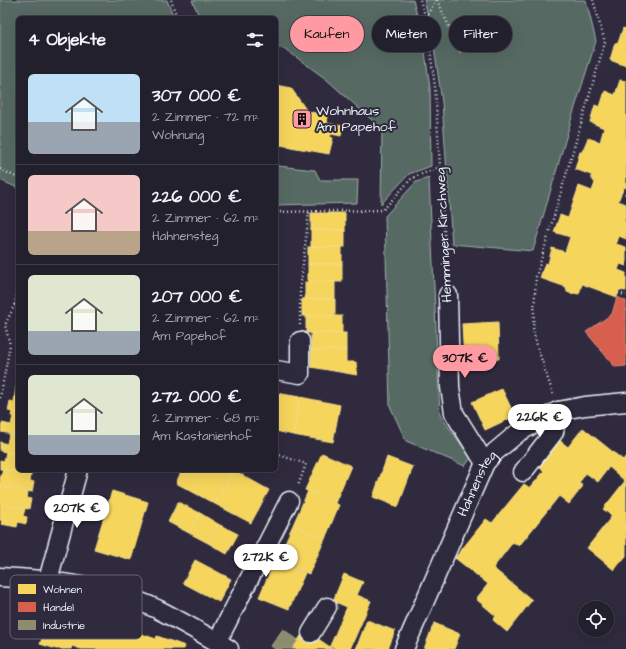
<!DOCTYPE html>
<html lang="de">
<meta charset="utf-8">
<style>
body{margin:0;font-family:"Architects Daughter",sans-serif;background:#2b2836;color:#f1f3f6;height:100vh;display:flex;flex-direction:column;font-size:15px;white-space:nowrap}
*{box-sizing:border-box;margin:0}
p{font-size:13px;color:#a3a3aa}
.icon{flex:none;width:22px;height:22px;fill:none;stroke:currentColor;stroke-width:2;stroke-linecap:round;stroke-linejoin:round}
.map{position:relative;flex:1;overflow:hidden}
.panel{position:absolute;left:16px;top:16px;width:262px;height:456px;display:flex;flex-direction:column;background:#23202e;border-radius:6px;box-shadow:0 4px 16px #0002,0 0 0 1px #403e4a}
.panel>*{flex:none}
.banner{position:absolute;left:290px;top:16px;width:276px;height:36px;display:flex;gap:8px}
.fabs{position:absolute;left:578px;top:601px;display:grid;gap:8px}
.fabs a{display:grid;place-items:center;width:36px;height:36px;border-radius:50%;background:#23202e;box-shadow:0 4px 16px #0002,0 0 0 1px #403e4a;font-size:20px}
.price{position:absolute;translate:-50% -34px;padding:0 9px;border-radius:14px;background:#fff;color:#222;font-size:13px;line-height:26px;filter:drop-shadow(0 1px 2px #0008)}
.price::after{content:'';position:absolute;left:50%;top:24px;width:12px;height:9px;margin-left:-6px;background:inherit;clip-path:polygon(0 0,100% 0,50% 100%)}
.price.selected{background:#ff9aa2;color:#111}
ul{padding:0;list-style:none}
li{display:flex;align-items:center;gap:12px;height:100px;padding:0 12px}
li+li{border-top:1px solid #403e4a}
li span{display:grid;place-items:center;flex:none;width:112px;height:80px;border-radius:6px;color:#555}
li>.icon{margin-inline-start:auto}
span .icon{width:48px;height:48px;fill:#fffc;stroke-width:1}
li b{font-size:17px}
h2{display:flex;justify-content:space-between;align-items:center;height:48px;padding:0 12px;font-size:17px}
.tag{padding:0 14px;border-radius:18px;background:#23202e;box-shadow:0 4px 16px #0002,0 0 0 1px #403e4a;font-size:14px;line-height:36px}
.tag.selected{background:#ff9aa2;color:#111}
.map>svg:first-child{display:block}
</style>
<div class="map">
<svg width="626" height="649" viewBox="0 0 626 649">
<rect width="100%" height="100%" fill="#2f2a3d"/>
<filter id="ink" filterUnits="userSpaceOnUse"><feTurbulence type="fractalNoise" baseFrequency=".025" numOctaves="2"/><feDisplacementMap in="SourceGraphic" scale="8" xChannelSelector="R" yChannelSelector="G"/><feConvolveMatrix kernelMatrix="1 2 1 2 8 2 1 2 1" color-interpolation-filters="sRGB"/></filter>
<g filter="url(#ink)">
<g fill="#576b64" stroke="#a0aeae">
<path d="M 0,0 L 167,0 L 174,18 L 18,18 L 18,188 L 0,180 Z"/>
<path d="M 192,0 L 413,0 L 423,38 L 430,88 L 431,166 L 409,174 L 381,204 L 382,129 L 326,79 L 285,49 L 276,48 L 276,18 L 200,18 Z"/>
<path d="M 424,0 L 586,0 L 596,41 L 572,117 L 533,251 L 452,244 L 442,102 L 431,26 Z"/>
<path d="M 276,163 L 278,166 L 315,170 L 320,180 L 358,180 L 357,203 L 276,205 Z"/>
<path d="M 429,178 L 440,415 L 471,458 L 465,466 L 406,441 L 390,406 L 385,216 L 416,182 Z"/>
</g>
<g fill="#f6d55c" stroke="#f2dd8b">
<path d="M 623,28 L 626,29 L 626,66 L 610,60 L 615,43 L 618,43 Z"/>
<path d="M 620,80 L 626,81 L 626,188 L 624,187 L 618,201 L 626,204 L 626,215 L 624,221 L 626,222 L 626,239 L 619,236 L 616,244 L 626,247 L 626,266 L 620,264 L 618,270 L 626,273 L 626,291 L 619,290 L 617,297 L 582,284 L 579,294 L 573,293 L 572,294 L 567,292 L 566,287 L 540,278 L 545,263 L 548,264 L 552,248 L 565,252 L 570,237 L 554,232 L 560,215 L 568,218 L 579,186 L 592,191 L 595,183 L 592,179 L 591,175 L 575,169 L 580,152 L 582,152 L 588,138 L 600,142 L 604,128 L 590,122 L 595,105 L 600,107 L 605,91 L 615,95 Z"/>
<path d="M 276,85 L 291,88 L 307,111 L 328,116 L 327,123 L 343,126 L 341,136 L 331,134 L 330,137 L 333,138 L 329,154 L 280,145 L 281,140 L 276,132 Z"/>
<rect x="311" y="213" width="34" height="17"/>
<rect x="311" y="230" width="34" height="17"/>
<rect x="308" y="247" width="34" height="17"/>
<rect x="308" y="264" width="34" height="18"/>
<rect x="305" y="282" width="30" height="17"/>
<rect x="302" y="299" width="33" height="17"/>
<rect x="306" y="316" width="36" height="17"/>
<path d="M 498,322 L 499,359 L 464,361 L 462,324 Z"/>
<rect x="311" y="333" width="35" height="17"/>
<path d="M 311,350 L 346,350 L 346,362 L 356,362 L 357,375 L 311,367 Z"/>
<path d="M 16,386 L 18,386 L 18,413 L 8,411 L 10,401 L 14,402 Z"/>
<path d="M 502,389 L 515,416 L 485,430 L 472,402 Z"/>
<path d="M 276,393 L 300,397 L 293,435 L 276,431 Z"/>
<path d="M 300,397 L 340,405 L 333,442 L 293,435 Z"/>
<path d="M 12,411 L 18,413 L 18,435 L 1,432 L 2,423 L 11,425 L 13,416 L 11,416 Z"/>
<path d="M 583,428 L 623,460 L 626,456 L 626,556 L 614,570 L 587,548 L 612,516 L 603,509 L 625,481 L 609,467 L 598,482 L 586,473 L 579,483 L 583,486 L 569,504 L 559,496 L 519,546 L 513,542 L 493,568 L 532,600 L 507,632 L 493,620 L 496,616 L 476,599 L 488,584 L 455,558 L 486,519 L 492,523 L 524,484 L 530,488 L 544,471 L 537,466 L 553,435 L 568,447 Z"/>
<path d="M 9,434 L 18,435 L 18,454 L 0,451 L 0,442 L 7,444 Z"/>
<path d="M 6,452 L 18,454 L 18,470 L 32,470 L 31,475 L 0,469 L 0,460 L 4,461 Z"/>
<path d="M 322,453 L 351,466 L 335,503 L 305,490 Z"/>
<path d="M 387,457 L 413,467 L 398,507 L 373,497 Z"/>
<path d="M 3,469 L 31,475 L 30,481 L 34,482 L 32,492 L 0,486 L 0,479 Z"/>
<path d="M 182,470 L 233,470 L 215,504 L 176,483 Z"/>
<path d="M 233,470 L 269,490 L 251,523 L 215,504 Z"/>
<path d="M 0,486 L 28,492 L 27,498 L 31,499 L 29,509 L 0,504 Z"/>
<path d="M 112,491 L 148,502 L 131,560 L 94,549 Z"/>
<path d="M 308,491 L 339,505 L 325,539 L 293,525 Z"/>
<path d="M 178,502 L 200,513 L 189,533 L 168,522 Z"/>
<path d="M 0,504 L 25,509 L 23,516 L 27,517 L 26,524 L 18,522 L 17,527 L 1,524 L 2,521 L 0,520 Z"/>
<path d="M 200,513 L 218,524 L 208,543 L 189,533 Z"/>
<path d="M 218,524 L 238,534 L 227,554 L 208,543 Z"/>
<path d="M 293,525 L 325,539 L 309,574 L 277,560 Z"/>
<path d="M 195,560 L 231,579 L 219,602 L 183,583 Z"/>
<path d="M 275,560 L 305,573 L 289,609 L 259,597 Z"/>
<path d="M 344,574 L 363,582 L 357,595 L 371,601 L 350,649 L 337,649 L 330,646 L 347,607 L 333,601 Z"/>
<path d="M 53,607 L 106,626 L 107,622 L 156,639 L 157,636 L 185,646 L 184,649 L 81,649 L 72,646 L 71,649 L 56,649 L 40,644 Z"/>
<path d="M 367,620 L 395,631 L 388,649 L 356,649 Z"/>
<path d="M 434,623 L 460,634 L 454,649 L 424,649 Z"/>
<path d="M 305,630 L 333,649 L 292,649 Z"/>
</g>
<path fill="#d6604d" stroke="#db8c80" d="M 617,297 L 626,301 L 626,366 L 615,367 L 586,332 L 612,314 Z"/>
<path fill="#8c8c6e" stroke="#a8aa97" d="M 283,629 L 298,640 L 292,649 L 275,649 L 271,646 Z"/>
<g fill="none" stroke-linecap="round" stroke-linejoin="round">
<defs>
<g id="minor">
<path d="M 448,295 L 450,387 L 454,413 L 485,463"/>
<path d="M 276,370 L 300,374 L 300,341"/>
<path d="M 523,472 L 554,432 L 558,411"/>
<path d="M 0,577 C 49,579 112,588 157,609 C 181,621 205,635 229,649"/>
<path d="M 48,580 L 78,470"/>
<path d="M 311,633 L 327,607"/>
<path d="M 217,642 L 289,501"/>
<path id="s1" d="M 404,649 L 485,463 L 495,452 L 519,432 L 558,411 L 585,406 L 626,402"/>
</g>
</defs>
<use href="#minor" stroke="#e8f1f8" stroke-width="21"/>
<g stroke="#e8f1f8" stroke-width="2.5" stroke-dasharray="1 3" stroke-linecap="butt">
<path d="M 171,0 L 177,18"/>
<path d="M 420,0 L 426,18 L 435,87 L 447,278"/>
<path d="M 437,0 L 461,53"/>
<path d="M 426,18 L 436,0"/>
<path d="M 0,169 L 18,178"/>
<path d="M 621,192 L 626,194"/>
<path d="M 276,212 L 383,210 L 412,178 L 440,167"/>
<path d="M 18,284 L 15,304 L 18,306"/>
<path d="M 618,293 L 626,295"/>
<path d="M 300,325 L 300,291 L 309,211"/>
<path d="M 553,394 L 538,349 L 533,330 L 536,277 L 605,42 L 593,0"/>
<path d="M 0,398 L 10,345 L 5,325 L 15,304"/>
<path d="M 276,454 L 306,464 L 298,486"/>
</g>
<use href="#minor" stroke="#2f2a3d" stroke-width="18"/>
</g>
</g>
<defs>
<symbol id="building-square" viewBox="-11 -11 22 22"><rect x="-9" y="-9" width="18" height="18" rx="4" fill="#ff9aa2" stroke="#2f2a3d"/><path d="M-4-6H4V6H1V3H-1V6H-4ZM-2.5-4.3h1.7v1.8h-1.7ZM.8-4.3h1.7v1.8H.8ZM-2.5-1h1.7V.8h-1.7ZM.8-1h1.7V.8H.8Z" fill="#111"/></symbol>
</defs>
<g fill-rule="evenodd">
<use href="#building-square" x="291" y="108" width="22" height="22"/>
</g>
<g text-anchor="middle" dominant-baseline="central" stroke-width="4" stroke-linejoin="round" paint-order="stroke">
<g font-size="14" fill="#e8f1f8" stroke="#2f2a3d" text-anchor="start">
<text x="316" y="111">Wohnhaus<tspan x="316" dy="16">Am Papehof</tspan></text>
</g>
<g font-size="14" fill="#e8f1f8" stroke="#2f2a3d">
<text transform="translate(444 235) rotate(-93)">Hemminger Kirchweg</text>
<text stroke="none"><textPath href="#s1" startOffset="181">Hahnensteg</textPath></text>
</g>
</g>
<rect x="10" y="575" width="132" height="64" rx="6" fill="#2f2a3d" stroke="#666675" stroke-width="1"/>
<rect x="18" y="584" width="18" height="10" fill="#f6d55c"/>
<rect x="18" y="602" width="18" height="10" fill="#d6604d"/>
<rect x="18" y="620" width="18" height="10" fill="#8c8c6e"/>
<g font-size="11" fill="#e8f1f8">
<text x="43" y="593">Wohnen</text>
<text x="43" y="611">Handel</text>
<text x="43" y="629">Industrie</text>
</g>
</svg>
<div class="fabs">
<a><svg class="icon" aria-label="locate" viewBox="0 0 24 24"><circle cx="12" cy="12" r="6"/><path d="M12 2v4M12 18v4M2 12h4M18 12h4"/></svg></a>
</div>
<b class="price selected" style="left:465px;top:379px">307K €</b>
<b class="price" style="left:540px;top:438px">226K €</b>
<b class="price" style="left:77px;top:529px">207K €</b>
<b class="price" style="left:266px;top:578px">272K €</b>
<div class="banner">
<a class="tag selected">Kaufen</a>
<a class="tag">Mieten</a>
<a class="tag">Filter</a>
</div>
<section class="panel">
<h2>4 Objekte<svg class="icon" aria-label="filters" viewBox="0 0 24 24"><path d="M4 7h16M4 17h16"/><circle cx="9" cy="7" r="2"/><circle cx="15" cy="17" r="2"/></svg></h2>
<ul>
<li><span style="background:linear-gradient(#bfe0f5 60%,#9aa5b1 0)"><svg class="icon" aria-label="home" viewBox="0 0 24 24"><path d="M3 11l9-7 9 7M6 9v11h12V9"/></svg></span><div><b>307 000 €</b><p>2 Zimmer · 72 m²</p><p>Wohnung</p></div></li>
<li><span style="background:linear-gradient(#f6c9c9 70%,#b9a48a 0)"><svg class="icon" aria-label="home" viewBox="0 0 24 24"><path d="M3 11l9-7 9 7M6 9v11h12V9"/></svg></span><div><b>226 000 €</b><p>2 Zimmer · 62 m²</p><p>Hahnensteg</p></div></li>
<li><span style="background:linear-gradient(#dfe7d0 70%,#9aa5b1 0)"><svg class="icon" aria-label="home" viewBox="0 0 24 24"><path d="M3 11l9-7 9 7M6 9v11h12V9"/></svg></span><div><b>207 000 €</b><p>2 Zimmer · 62 m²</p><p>Am Papehof</p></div></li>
<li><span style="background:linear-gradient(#dfe7d0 75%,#9aa5b1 0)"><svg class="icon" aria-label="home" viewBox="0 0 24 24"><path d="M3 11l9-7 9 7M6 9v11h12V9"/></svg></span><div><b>272 000 €</b><p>2 Zimmer · 68 m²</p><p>Am Kastanienhof</p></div></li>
</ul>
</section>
</div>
